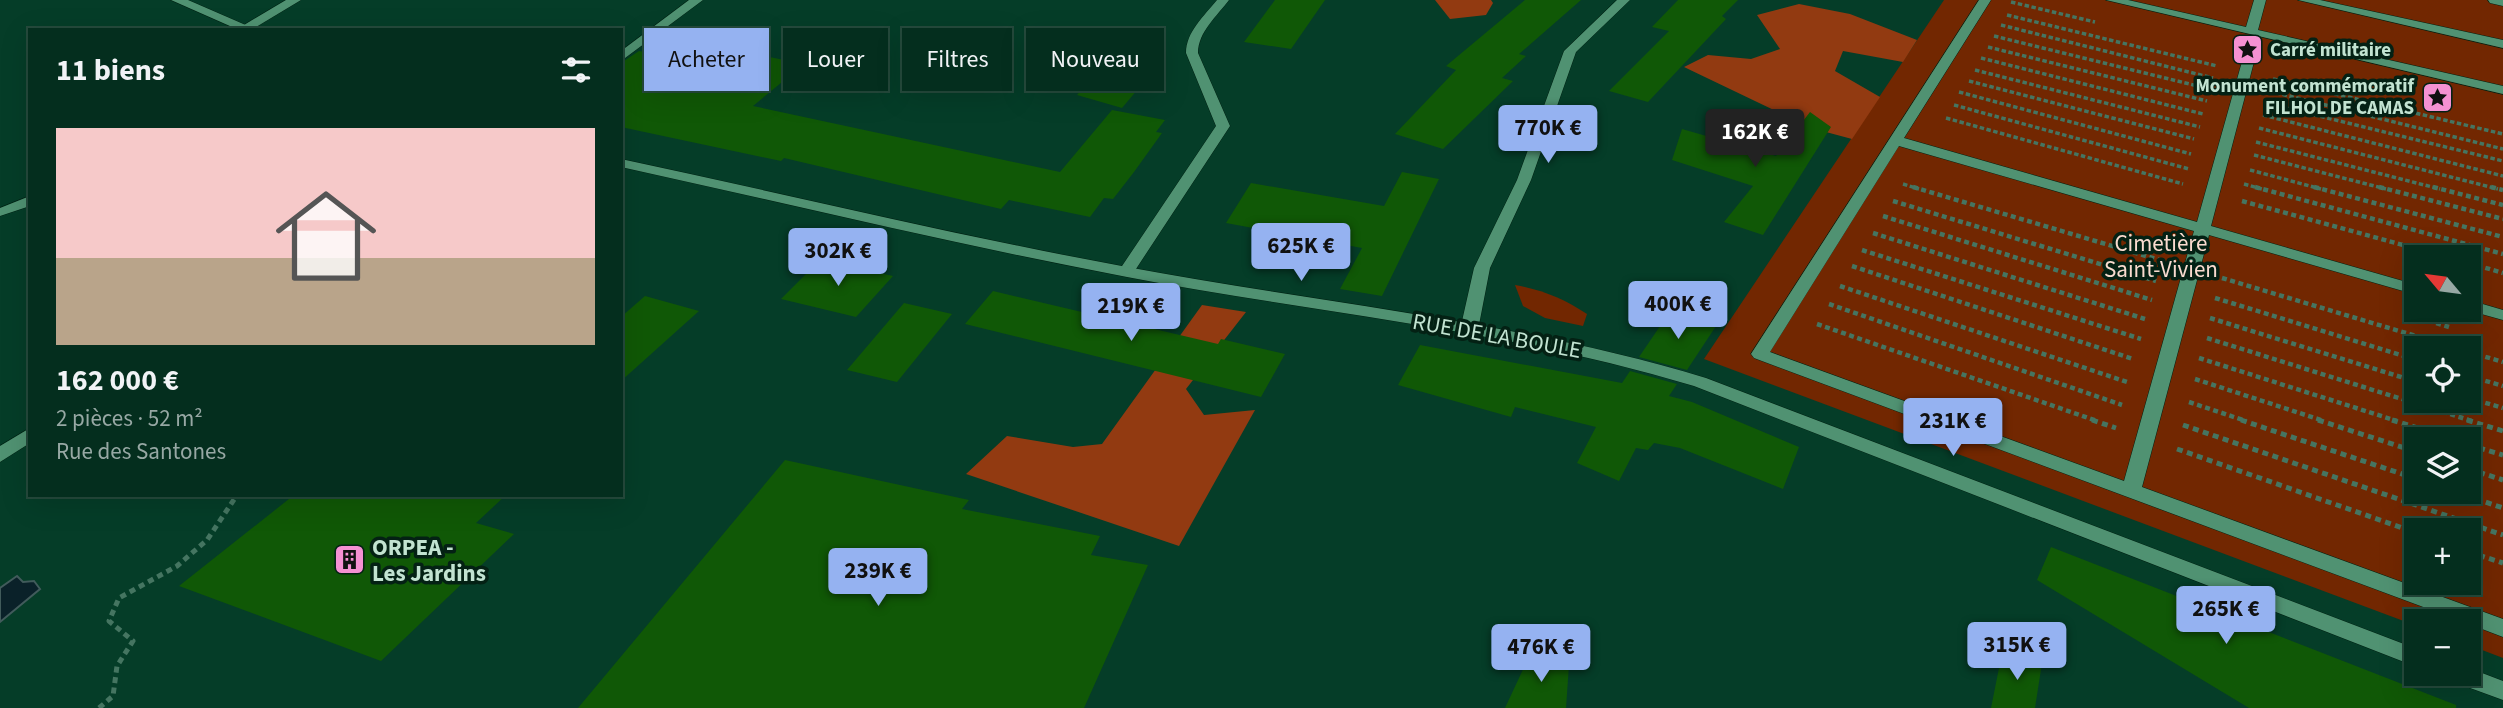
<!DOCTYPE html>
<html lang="fr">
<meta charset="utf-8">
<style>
body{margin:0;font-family:"Source Sans 3",sans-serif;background:#0d3627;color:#f1f3f6;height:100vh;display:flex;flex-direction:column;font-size:26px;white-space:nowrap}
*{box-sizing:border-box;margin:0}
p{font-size:23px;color:#97a8a4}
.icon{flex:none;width:38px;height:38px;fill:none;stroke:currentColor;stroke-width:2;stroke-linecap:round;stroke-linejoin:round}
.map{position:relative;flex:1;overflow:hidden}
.sheet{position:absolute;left:28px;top:28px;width:595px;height:469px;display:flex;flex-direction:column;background:#042e1e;border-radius:0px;box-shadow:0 7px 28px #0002,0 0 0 2px #254a3c}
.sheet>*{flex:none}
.hud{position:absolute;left:644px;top:28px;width:665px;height:63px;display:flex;gap:14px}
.needle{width:46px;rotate:299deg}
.controls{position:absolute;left:2404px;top:245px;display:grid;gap:14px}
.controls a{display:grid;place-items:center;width:77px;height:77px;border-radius:0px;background:#042e1e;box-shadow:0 7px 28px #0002,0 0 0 2px #254a3c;font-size:35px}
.price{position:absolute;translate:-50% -60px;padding:0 16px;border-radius:7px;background:#95b2f1;color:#111;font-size:23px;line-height:46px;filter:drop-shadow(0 2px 4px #0008)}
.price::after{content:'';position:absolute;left:50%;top:42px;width:21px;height:16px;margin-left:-10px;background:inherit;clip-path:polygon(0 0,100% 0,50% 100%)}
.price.current{background:#222;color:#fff}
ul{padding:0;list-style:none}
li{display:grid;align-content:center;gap:14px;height:371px;padding:0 28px}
li span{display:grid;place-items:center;height:217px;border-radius:0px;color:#555}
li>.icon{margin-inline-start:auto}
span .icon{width:126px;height:126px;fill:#fffc;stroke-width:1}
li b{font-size:30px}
h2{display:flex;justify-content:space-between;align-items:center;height:84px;padding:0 28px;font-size:30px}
.chip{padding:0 24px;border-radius:0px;background:#042e1e;box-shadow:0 7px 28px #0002,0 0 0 2px #254a3c;font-size:24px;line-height:63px}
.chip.current{background:#95b2f1;color:#111}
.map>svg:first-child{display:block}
</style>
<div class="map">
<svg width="2503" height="708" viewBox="0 0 2503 708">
<rect width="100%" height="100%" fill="#053d28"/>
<g fill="#722701" fill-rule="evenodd">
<path d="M 1944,0 L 2503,0 L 2503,658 L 2469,645 L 2469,621 L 2417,621 L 2417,626 L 1704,359 ZM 2417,257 L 2469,257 L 2469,310 L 2417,310 ZM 2417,348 L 2469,348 L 2469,401 L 2417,401 ZM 2417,439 L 2469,439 L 2469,492 L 2417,492 ZM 2417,530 L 2469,530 L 2469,583 L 2417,583 Z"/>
<path d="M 1515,285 C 1543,290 1564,299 1587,314 L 1583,326 L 1545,318 L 1523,306 Z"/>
</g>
<g fill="#923a11">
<path d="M 1435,0 L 1491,0 L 1493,3 L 1486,15 L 1450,19 Z"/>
<path d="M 1799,4 L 1850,14 L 1917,40 L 1903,62 L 1843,51 L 1835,71 L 1880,97 L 1852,139 L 1811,128 L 1684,67 L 1708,55 L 1751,59 L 1780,49 L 1757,15 Z"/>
<path d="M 1202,305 L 1246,312 L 1186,389 L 1204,415 L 1255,410 L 1179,546 L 966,474 L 1007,436 L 1073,447 L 1102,444 Z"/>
</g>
<path fill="#0a2129" stroke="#415b5b" stroke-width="2" d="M 17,576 L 23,582 L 34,581 L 40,589 L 0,622 L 0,588 Z"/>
<g fill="#105806">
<path d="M 1275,0 L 1325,0 L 1291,49 L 1244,42 Z"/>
<path d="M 1525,0 L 1581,0 L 1519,54 L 1526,56 L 1502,78 L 1513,81 L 1443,149 L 1395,134 L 1456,70 L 1446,66 Z"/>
<path d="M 1678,0 L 1738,0 L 1722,16 L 1726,19 L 1648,102 L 1609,91 L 1669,31 L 1652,27 Z"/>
<path d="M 735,50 L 804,64 L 753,106 L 1060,172 L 1112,110 L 1165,120 L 1156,132 L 1162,133 L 1134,172 L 1113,199 L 1104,198 L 1090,217 L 1009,200 L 1001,209 L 784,158 L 781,161 L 621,127 L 621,63 L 639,51 L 714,64 Z"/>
<path d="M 1106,62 L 1154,70 L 1122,108 L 1077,95 Z"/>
<path d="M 1810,112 L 1831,127 L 1763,235 L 1724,222 L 1753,186 L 1672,160 L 1682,129 L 1776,156 Z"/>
<path d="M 1402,172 L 1439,179 L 1382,296 L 1340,289 L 1362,248 L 1226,223 L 1251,183 L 1384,206 Z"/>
<path d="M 818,262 L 840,264 L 893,276 L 856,317 L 781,299 Z"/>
<path d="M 993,291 L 1218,344 L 1221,339 L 1285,354 L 1261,397 L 965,324 Z"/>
<path d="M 645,296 L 699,311 L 621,381 L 621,317 Z"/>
<path d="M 904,303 L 952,314 L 897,382 L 847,370 Z"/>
<path d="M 1671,310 L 1716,326 L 1687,370 L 1639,357 Z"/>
<path d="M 1420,345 L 1622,383 L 1630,371 L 1677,384 L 1669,396 L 1692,402 L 1799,447 L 1783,489 L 1680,448 L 1654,443 L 1648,450 L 1636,448 L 1619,481 L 1577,463 L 1596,427 L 1515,407 L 1511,417 L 1398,385 Z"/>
<path d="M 785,460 L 969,500 L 962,509 L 1100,536 L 1091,555 L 1148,565 L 1084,708 L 578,708 Z"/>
<path d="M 294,495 L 506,495 L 476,523 L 514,534 L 381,661 L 179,586 Z"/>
<path d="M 2051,547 L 2456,705 L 2456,708 L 2249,708 L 2037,580 Z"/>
<path d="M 2003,648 L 2042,663 L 2035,708 L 1991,708 Z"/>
<path d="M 1532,650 L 1569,665 L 1566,708 L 1505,708 Z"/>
</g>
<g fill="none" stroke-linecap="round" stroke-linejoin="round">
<defs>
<g id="service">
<path d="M 689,0 L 703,0 L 621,61 L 621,51 Z"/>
<path d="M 1979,0 L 1991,0 L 1904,138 L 2197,222 L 2243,58 L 2249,54 L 2254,55 L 2255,58 L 2211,226 L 2417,285 L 2417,295 L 2209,235 L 2142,487 L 2503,619 L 2503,637 L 2469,624 L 2469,621 L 2461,621 L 1754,358 L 1751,354 ZM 1899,146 L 2194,231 L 2124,481 L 1770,352 Z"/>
<path d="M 2106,0 L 2128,0 L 2246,27 L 2254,0 L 2266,0 L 2258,30 L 2503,86 L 2503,94 Z"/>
<path d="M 2298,0 L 2320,0 L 2503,40 L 2503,48 Z"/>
<path d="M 2488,0 L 2503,0 L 2503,6 L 2490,3 Z"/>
<path d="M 30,196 L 30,206 L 0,216 L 0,208 Z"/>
<path d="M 2469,300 L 2503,310 L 2503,320 L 2467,310 L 2469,310 Z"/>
</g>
<g id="minor">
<path d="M 286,0 L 301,0 L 251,30 L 239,28 Z"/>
<path d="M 1217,0 L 1229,0 C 1217,16 1198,32 1198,53 L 1230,126 L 1132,275 L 1120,275 L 1118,272 L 1216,126 L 1186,53 C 1186,32 1204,16 1217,0 Z"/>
<path d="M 1617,0 L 1630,0 L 1576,52 L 1531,180 L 1490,268 L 1478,330 L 1469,335 L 1463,334 L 1460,330 L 1474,268 L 1517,180 L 1564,51 Z"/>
<path d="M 30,428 L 30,443 L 0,462 L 0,446 Z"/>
</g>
<g id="tertiary">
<path d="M 171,0 L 188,0 L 257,30 L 239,30 Z"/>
<path d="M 621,159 C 790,195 958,236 1127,267 C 1320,303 1518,321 1706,378 L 2417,649 L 2417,667 L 1694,386 C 1510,330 1316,313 1127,277 C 958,245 790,204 621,167 Z"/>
<path d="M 2469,668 L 2503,681 L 2503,700 L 2451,681 L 2448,674 L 2469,674 Z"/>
</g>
</defs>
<use href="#service" stroke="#002213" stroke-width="1"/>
<use href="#minor" stroke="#002213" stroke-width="1"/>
<use href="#tertiary" stroke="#002213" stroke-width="1"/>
<g stroke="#457561" stroke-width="3.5" stroke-dasharray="4.5 2.5" stroke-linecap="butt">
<path d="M 2011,2 L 2095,22"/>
<path d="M 2007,15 L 2217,66"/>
<path d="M 2001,25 L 2213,78"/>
<path d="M 1994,36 L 2210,89"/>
<path d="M 1988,47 L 2207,101"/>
<path d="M 1981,58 L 2203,114"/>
<path d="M 1975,70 L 2200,127"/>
<path d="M 2273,79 L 2503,134"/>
<path d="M 1969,81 L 2194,139"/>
<path d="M 2269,91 L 2503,149"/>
<path d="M 1959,92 L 2191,154"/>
<path d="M 2266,103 L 2503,161"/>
<path d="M 1954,105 L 2189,169"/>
<path d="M 2263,115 L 2503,176"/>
<path d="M 1946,118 L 2183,184"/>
<path d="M 2259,128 L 2498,189"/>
<path d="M 2256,142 L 2440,189"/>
<path d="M 2254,155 L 2386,189"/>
<path d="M 2250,170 L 2321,189"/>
<path d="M 1903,184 L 1919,189"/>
<path d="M 2244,184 L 2262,189"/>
</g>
<g stroke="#457561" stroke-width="4.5" stroke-dasharray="5 3.5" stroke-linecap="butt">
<path d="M 1913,187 L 2163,261"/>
<path d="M 2255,187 L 2503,254"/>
<path d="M 2314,187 L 2503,237"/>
<path d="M 2379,187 L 2503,219"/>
<path d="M 2433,187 L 2503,205"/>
<path d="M 2491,187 L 2503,190"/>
<path d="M 1893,201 L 2156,281"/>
<path d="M 2242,201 L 2447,257"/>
<path d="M 1883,216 L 2152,300"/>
<path d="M 1873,233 L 2145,319"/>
<path d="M 1862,250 L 2141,339"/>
<path d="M 2469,263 L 2503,273"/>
<path d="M 1852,266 L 2133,359"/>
<path d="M 2222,278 L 2456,348"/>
<path d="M 1840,286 L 2127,382"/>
<path d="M 2215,298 L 2417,360"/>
<path d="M 1829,304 L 2122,405"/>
<path d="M 2210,318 L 2417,382"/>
<path d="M 2420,318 L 2449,327"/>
<path d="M 1817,324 L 2097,421"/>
<path d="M 2207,338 L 2472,421"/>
<path d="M 2469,352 L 2503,362"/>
<path d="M 2199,358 L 2397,421"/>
<path d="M 2469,376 L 2503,386"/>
<path d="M 2195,379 L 2324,421"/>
<path d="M 2469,398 L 2503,408"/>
<path d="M 2189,402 L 2246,421"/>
</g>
<g stroke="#457561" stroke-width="5" stroke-dasharray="6 4.5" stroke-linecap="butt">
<path d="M 2092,420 L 2116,428"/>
<path d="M 2241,420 L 2417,479"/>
<path d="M 2318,420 L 2417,452"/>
<path d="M 2392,420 L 2453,439"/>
<path d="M 2467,420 L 2503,431"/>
<path d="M 2183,425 L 2503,535"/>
<path d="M 2469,445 L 2503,455"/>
<path d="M 2177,449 L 2417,533"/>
<path d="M 2469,469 L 2503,480"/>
<path d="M 2456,492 L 2503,508"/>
<path d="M 2469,552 L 2503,563"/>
<path d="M 99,708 L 113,696 L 117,666 L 133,641 L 109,621 L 119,598 L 177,566 L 207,540 L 237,495"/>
</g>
<use href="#service" fill="#509272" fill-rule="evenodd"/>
<use href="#minor" fill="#509272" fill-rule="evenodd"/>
<use href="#tertiary" fill="#509272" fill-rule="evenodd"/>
</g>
<defs>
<symbol id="sight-square" viewBox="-11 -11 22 22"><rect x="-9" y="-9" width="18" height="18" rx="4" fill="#f591d2" stroke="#042114"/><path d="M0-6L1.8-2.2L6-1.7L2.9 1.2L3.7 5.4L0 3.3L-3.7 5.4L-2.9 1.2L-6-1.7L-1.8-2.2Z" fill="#111"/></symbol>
<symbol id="building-square" viewBox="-11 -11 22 22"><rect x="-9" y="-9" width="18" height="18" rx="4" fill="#f591d2" stroke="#042114"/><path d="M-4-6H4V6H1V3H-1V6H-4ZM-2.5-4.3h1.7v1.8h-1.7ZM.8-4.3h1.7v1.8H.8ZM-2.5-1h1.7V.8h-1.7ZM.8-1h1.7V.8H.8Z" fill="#111"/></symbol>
</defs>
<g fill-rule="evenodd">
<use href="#sight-square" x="2230" y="32" width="35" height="35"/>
<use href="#sight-square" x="2420" y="80" width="35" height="35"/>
<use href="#building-square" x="332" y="542" width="35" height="35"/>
</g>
<g text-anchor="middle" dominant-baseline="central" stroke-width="7" stroke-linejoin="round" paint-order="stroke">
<g font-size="19" font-weight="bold" fill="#c2e3d1" stroke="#042114" text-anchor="start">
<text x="2270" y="50">Carré militaire</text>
<text x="2414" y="86" text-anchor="end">Monument commémoratif<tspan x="2414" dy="22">FILHOL DE CAMAS</tspan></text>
</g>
<g font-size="23" fill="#fadbcf" stroke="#042114">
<text x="2161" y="243">Cimetière<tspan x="2161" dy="26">Saint-Vivien</tspan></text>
</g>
<g font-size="23" fill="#c2e3d1" stroke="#042114">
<text transform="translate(1497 336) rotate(10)">RUE DE LA BOULE</text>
</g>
<g font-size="23" font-weight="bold" fill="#c2e3d1" stroke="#042114" text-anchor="start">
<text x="372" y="547">ORPEA -<tspan x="372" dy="26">Les Jardins</tspan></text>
</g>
</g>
</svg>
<div class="controls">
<a><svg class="needle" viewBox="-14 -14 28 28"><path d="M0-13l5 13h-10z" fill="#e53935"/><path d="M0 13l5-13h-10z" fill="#97a8a4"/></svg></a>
<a><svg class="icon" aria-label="locate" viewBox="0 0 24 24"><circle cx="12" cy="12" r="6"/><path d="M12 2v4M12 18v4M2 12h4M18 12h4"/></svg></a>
<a><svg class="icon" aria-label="layers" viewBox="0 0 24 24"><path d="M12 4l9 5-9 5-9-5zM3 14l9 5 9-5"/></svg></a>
<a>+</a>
<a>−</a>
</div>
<b class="price" style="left:1548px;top:165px">770K €</b>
<b class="price current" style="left:1755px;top:169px">162K €</b>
<b class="price" style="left:1301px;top:283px">625K €</b>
<b class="price" style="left:838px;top:288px">302K €</b>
<b class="price" style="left:1678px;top:341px">400K €</b>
<b class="price" style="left:1131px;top:343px">219K €</b>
<b class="price" style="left:1953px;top:458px">231K €</b>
<b class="price" style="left:878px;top:608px">239K €</b>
<b class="price" style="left:2226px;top:646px">265K €</b>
<b class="price" style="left:2017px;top:682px">315K €</b>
<b class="price" style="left:1541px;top:684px">476K €</b>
<div class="hud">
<a class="chip current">Acheter</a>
<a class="chip">Louer</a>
<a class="chip">Filtres</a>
<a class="chip">Nouveau</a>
</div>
<section class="sheet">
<h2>11 biens<svg class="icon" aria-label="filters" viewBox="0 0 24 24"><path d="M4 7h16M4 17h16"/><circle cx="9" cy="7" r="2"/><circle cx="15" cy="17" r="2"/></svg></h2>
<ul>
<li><span style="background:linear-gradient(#f6c9c9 60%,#b9a48a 0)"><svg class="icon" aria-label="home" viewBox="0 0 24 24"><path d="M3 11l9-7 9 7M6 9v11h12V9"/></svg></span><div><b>162 000 €</b><p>2 pièces · 52 m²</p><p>Rue des Santones</p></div></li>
</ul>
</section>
</div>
